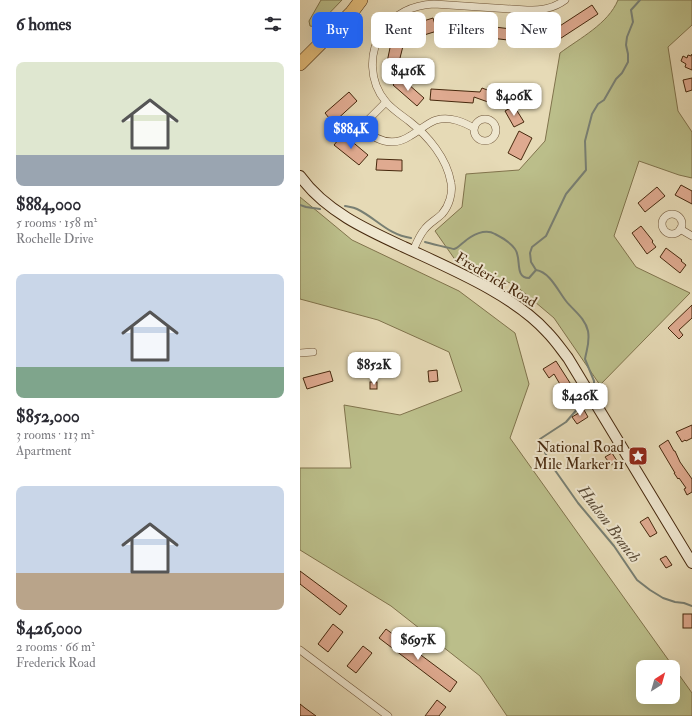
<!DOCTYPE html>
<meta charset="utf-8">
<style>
body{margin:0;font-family:"IM FELL Double Pica",serif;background:#f2f2f3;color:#2b2b33;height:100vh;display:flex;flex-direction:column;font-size:15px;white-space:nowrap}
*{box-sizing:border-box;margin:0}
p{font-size:13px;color:#7c7c81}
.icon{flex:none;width:22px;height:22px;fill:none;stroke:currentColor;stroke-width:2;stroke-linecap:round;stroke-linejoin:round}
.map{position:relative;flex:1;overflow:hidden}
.side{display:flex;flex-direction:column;background:#fff;width:300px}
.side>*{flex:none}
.banner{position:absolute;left:12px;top:12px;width:320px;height:36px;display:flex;gap:8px}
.needle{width:26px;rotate:37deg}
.buttons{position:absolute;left:336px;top:660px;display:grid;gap:8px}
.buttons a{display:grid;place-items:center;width:44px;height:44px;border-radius:8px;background:#fff;box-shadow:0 4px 16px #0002;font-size:20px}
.price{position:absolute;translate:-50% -34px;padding:0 9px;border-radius:8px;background:#fff;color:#222;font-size:13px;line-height:26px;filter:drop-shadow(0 1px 2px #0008)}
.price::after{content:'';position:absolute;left:50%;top:24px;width:12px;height:9px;margin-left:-6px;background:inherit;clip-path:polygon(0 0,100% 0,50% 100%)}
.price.selected{background:#2563eb;color:#fff}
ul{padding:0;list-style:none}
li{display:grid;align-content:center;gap:8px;height:212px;padding:0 16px}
li span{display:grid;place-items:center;height:124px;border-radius:8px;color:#555}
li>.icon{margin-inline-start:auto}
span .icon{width:72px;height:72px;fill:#fffc;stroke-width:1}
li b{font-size:17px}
h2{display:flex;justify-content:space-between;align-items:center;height:48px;padding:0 16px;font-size:17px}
.chip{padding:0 14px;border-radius:8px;background:#fff;box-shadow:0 4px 16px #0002;font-size:14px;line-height:36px}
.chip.selected{background:#2563eb;color:#fff}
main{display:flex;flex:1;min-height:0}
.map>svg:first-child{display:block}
</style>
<main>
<section class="side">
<h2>6 homes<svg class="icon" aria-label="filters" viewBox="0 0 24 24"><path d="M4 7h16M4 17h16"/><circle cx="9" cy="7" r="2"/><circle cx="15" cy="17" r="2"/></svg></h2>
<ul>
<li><span style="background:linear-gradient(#dfe7d0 75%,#9aa5b1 0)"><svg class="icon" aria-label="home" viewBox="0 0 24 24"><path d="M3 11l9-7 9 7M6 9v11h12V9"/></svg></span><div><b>$884,000</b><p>5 rooms · 158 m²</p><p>Rochelle Drive</p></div></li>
<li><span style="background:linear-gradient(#c9d6e8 75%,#7fa58c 0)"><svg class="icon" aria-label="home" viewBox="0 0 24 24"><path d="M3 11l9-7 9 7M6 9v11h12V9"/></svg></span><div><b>$852,000</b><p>3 rooms · 113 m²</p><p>Apartment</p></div></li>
<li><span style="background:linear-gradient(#c9d6e8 70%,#b9a48a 0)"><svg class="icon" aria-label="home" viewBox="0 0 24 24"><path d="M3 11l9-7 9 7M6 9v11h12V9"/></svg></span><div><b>$426,000</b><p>2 rooms · 66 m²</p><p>Frederick Road</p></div></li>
</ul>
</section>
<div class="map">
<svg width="392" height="716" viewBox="0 0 392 716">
<rect width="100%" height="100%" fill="#e6dab6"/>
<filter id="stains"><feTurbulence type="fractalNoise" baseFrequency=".005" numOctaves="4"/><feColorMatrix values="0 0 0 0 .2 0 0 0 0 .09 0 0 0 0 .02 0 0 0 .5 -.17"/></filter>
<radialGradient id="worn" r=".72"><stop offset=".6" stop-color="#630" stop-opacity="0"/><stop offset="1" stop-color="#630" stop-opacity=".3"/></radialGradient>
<g fill="#bbbe8a" stroke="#80734c" fill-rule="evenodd">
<path d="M 21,0 L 42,0 L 16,27 L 10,26 L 9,21 Z"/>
<path d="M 318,0 L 392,0 L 392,25 L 368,47 L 378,111 L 392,132 L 392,178 L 379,175 L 339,161 L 314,236 L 336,267 L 390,293 L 300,385 L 254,318 L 215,285 L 156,261 L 135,231 L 162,207 L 166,174 L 219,170 L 245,141 L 260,53 C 280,38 308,24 318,0 Z"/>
<path d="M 0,197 L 52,240 L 159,291 L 215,333 L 229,384 L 210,438 L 392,693 L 392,716 L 207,716 L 180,676 L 91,606 L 0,550 L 0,468 L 51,468 L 44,405 L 100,415 L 162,391 L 149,352 L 78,320 L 0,299 ZM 343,667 L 373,667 L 373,697 L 343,697 Z"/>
</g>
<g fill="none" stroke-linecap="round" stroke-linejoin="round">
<g stroke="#787f73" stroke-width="2">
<path d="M 0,205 L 6,207 L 20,209"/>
<path d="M 45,206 C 49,207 53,207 57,209 C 76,218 88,235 111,238"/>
<path d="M 125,242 C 128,243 153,249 154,249 C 158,248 161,244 164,242 C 172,235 185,228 195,234 C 201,237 211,243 215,249 C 222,258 214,278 229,278 L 236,270 C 250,272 258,291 266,301 C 274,311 285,318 288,331 C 290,342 287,348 285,359 L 294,381 L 294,388"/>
<path d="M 236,270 L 231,262 L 230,253 L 232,247 L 246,236 L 266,194 L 286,170 L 285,141 L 292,114 L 298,104 L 304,100 L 316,79 L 322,73 L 328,62 L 328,54 L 326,45 L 327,37 L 333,22 L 331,10 L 340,0"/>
<path d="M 286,399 L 266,422 L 240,439 L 240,443 L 252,466 L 278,503 L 314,546 L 337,580 L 350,590 L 363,598 L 375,602 L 384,603 L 392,606"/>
</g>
</g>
<g fill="#dfaa90" stroke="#46280d">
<path d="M 292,5 L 298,14 L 255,42 L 249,33 Z"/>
<path d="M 133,18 L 137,31 L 108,40 L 104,27 Z"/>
<path d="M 144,21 L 187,24 L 187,26 L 243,33 L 241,44 L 191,38 L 192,35 L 143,32 Z"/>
<path d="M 91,43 L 103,46 L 97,70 L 86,67 Z"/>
<path d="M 392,54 L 392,70 L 385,67 L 386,64 L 381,61 L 383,56 L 387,58 L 388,55 L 391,56 Z"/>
<path d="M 100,77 L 124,98 L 117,106 L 93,85 Z"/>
<path d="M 392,78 L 392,90 L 386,92 L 383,80 Z"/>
<path d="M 182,88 L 206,97 L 202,107 L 174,97 L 173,103 L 130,100 L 131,89 L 180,92 Z"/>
<path d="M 49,92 L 57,101 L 33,123 L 25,113 Z"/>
<path d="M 214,106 L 224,122 L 214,127 L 205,111 Z"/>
<path d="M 219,131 L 232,138 L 221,160 L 208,153 Z"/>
<path d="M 43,134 L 68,155 L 59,165 L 34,145 Z"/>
<path d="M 77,159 L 102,160 L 102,171 L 76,170 Z"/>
<path d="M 381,185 L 392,191 L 392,204 L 375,195 Z"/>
<path d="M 357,187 L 365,196 L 345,212 L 338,203 Z"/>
<path d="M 341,226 L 353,241 L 352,242 L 356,247 L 347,254 L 332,233 Z"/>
<path d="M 366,248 L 382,260 L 381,261 L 386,265 L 380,273 L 360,257 Z"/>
<path d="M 392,305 L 392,318 L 379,330 L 383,335 L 379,339 L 368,328 Z"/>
<path d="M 69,359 L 85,360 L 85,366 L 82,367 L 82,372 L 72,372 L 72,370 L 70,370 Z"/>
<path d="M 256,361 L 272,386 L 273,386 L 277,392 L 268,398 L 254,374 L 249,378 L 243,369 Z"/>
<path d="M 137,370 L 138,381 L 129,382 L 128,371 Z"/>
<path d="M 30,371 L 33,381 L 7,389 L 3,378 Z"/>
<rect x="70" y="382" width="7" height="7"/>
<path d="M 284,410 L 288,417 L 277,424 L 272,417 Z"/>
<path d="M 392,425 L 392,438 L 386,441 L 385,440 L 382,442 L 376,432 Z"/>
<path d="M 368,440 L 374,451 L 375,451 L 380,462 L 392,479 L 392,492 L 387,495 L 384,489 L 386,488 L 379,478 L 378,479 L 374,473 L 375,473 L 359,446 Z"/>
<path d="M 312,453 L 317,461 L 311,465 L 305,457 Z"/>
<path d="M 348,517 L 357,533 L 350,537 L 340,522 Z"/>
<path d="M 366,556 L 372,565 L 366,568 L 360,559 Z"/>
<path d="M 0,571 L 47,606 L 40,615 L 0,584 Z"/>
<rect x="383" y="614" width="9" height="14"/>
<path d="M 33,624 L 43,632 L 28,652 L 18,644 Z"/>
<path d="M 86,629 L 157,682 L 150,692 L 79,638 Z"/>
<path d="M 63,646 L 72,653 L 56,673 L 47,666 Z"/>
<path d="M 137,700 L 146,707 L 142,712 L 139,716 L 125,716 Z"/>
<path d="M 0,704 L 5,708 L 16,716 L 0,716 Z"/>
</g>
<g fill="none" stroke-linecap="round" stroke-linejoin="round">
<defs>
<g id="minor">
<path d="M 86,102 L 61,127 C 75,140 92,148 110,136 C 119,131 127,123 136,120 C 150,116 163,122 174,128"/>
<circle cx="185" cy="130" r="11"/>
<circle cx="372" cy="224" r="10"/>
<path d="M 380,229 L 392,236"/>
<path d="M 113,251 C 116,244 119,236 124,230 C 129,223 136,220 142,214 C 149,206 153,193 151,183 C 147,158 128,136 109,121 C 101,115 92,109 86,102 C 69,82 68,52 83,31 C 95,13 113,5 134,4 L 227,10 C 241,10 253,9 265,0"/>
<path d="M 0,353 L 13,352"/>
<path d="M 0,650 L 88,716"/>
</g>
<path id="secondary" d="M 0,176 C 25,211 67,230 104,247 C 149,268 214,295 247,332 C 255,340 261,349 268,358 L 392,563"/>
<path id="motorway" d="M 0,64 L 52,12 L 61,0"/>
</defs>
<use href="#minor" stroke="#6e5437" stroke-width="8"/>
<use href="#secondary" stroke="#46280d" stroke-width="12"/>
<use href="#motorway" stroke="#46280d" stroke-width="14"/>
<use href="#minor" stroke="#efe7d0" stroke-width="7"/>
<use href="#secondary" stroke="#efe7d0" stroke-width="10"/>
<use href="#motorway" stroke="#e3bd7b" stroke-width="13"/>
</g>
<defs>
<symbol id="sight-square" viewBox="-11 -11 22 22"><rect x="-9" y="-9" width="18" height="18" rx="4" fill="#8f2418" stroke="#efe7d0"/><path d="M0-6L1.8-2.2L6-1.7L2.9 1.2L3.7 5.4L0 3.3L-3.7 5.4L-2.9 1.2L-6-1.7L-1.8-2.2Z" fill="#fff"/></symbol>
</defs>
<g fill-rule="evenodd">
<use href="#sight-square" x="327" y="445" width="22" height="22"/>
</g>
<g text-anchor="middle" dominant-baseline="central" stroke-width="4" stroke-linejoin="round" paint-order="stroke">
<g font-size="15" fill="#46280d" stroke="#efe7d0">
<text transform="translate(196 280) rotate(31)">Frederick Road</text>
</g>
<g font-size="15" fill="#46280d" stroke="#efe7d0" text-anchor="end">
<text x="324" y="447">National Road<tspan x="324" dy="17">Mile Marker 11</tspan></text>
</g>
<g font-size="16" font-style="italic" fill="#5b4c38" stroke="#efe7d0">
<text transform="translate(309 524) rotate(53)">Hudson Branch</text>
</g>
</g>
<rect width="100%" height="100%" filter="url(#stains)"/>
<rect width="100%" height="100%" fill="url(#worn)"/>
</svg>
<div class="buttons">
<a><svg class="needle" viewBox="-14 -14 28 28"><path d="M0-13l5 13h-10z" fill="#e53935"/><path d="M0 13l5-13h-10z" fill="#7c7c81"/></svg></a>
</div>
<b class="price" style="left:108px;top:92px">$416K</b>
<b class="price" style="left:214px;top:117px">$406K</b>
<b class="price selected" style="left:51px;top:150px">$884K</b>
<b class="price" style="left:74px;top:386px">$852K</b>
<b class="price" style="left:280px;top:417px">$426K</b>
<b class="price" style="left:118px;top:661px">$697K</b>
<div class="banner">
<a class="chip selected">Buy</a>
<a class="chip">Rent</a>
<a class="chip">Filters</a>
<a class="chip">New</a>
</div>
</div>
</main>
